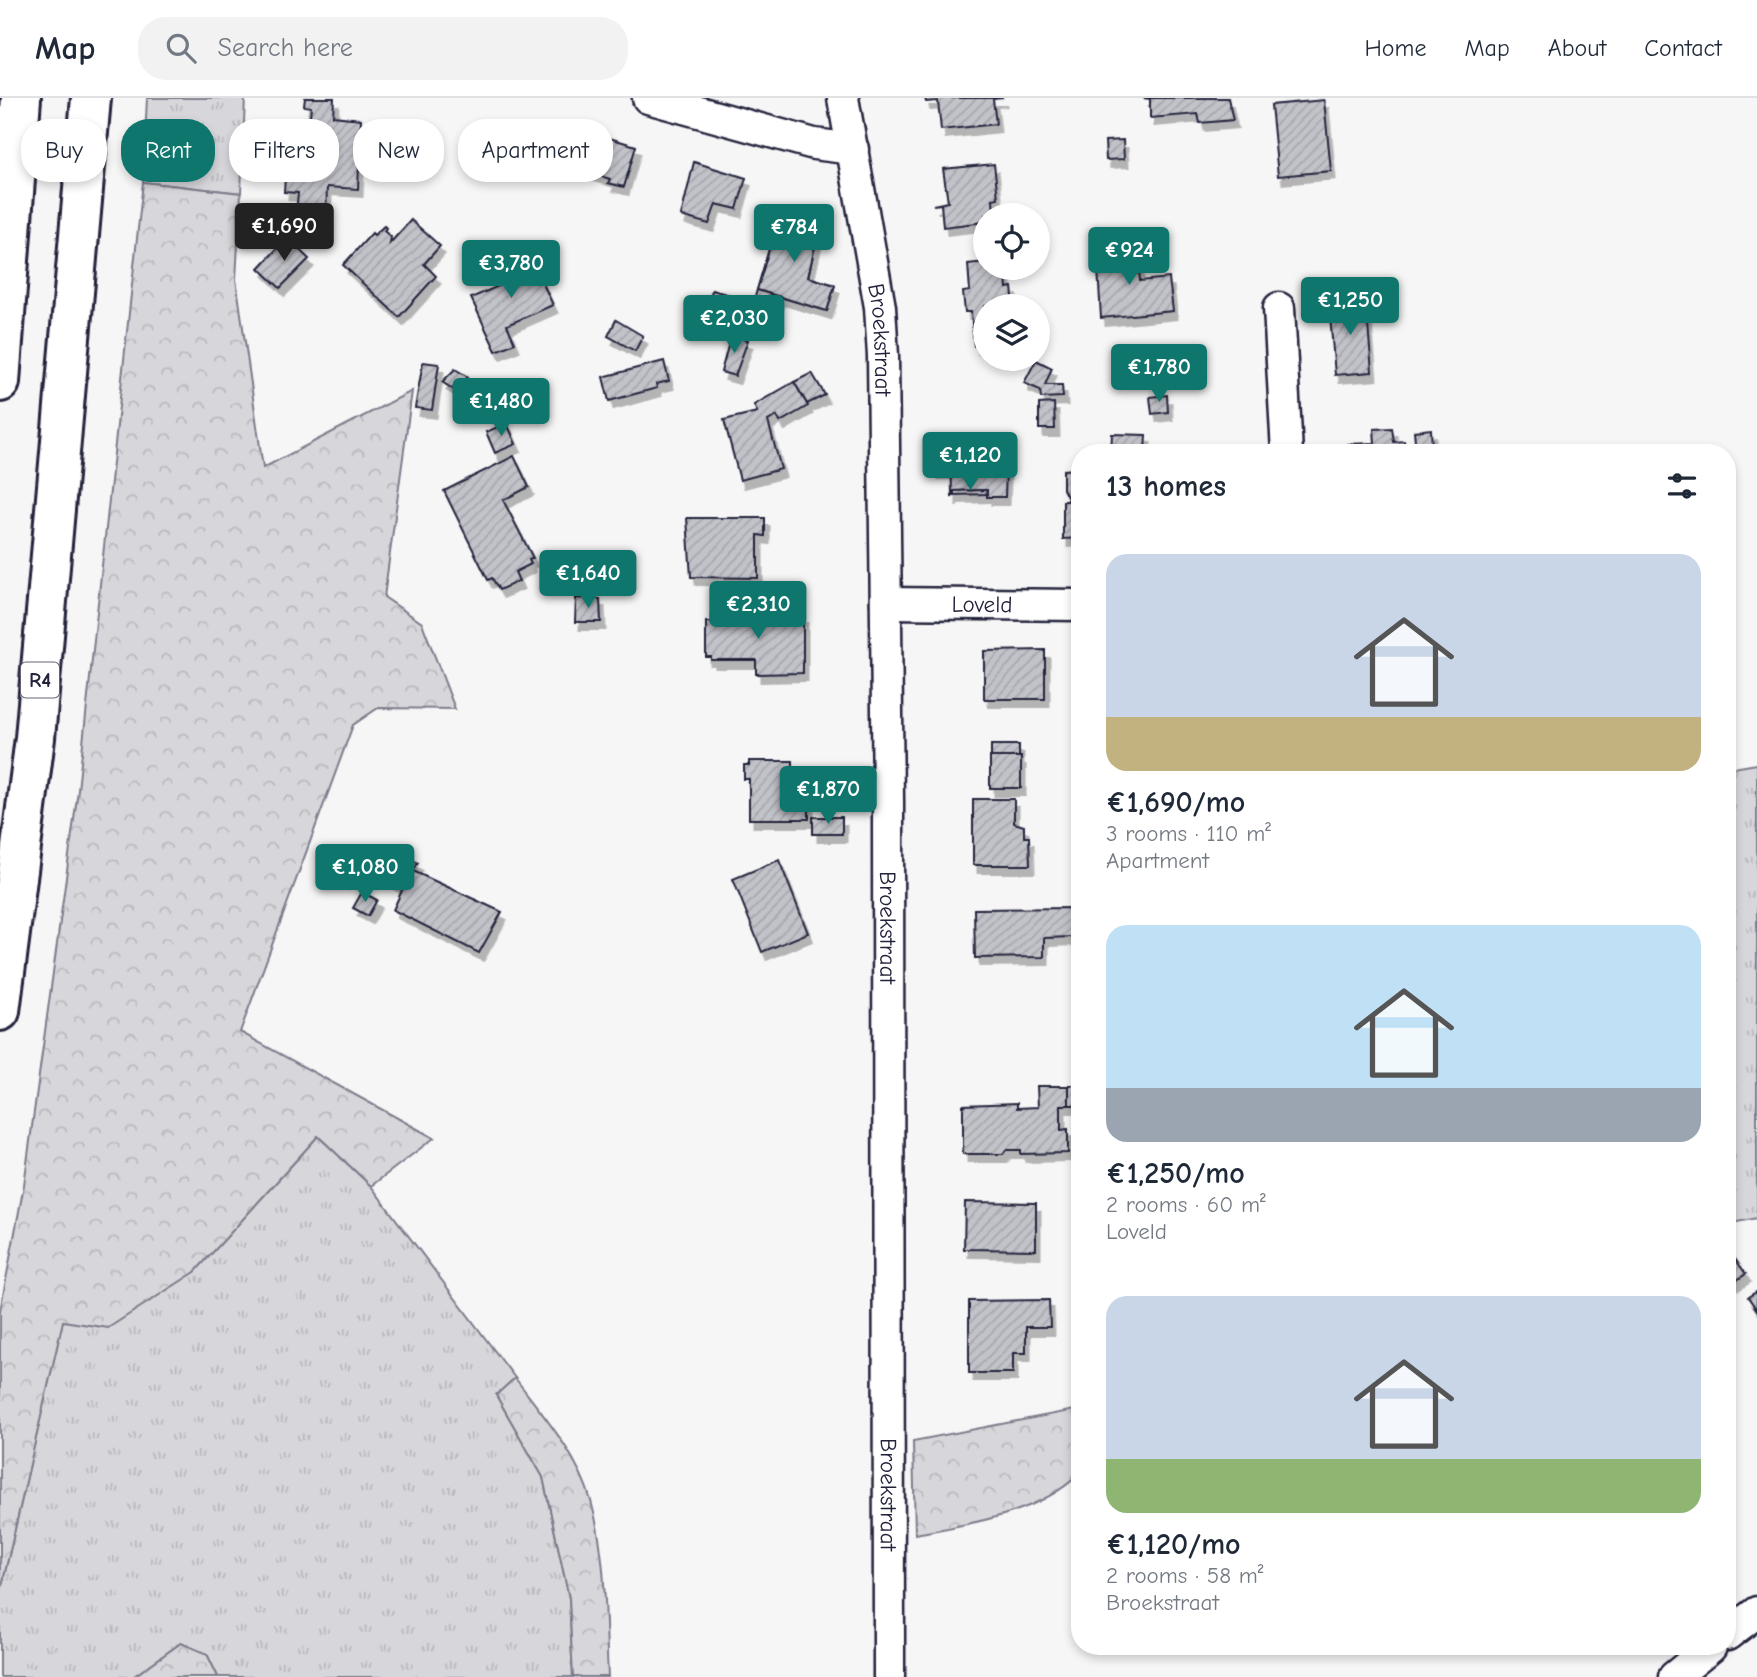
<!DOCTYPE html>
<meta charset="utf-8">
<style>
body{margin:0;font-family:"Comic Neue",sans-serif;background:#f2f2f3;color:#1f2937;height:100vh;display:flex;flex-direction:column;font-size:26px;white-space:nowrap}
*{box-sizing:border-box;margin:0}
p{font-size:23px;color:#747a83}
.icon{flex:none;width:38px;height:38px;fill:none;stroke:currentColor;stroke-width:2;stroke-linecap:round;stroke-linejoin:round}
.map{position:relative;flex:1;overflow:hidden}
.side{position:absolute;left:1071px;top:346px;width:665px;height:1211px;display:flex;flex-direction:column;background:#fff;border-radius:28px;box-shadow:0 4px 10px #0003}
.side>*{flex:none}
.hud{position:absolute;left:21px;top:21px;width:665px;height:63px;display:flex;gap:14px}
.fabs{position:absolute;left:973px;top:105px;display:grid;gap:14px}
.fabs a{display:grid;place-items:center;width:77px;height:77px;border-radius:50%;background:#fff;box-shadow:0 4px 10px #0003;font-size:35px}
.price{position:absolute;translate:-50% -60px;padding:0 16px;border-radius:7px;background:#0f766e;color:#fff;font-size:23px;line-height:46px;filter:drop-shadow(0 2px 4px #0008)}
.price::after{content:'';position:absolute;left:50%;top:42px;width:21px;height:16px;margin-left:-10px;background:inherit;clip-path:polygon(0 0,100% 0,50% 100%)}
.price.on{background:#222;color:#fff}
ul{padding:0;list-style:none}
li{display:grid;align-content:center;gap:14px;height:371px;padding:0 35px}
li span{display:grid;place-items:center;height:217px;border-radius:21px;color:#555}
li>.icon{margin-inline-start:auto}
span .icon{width:126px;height:126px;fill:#fffc;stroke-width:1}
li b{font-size:30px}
h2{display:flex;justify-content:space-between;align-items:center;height:84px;padding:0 35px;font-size:30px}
.chip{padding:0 24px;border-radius:28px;background:#fff;box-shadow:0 4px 10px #0003;font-size:24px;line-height:63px}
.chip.on{background:#0f766e;color:#fff}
header{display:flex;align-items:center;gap:42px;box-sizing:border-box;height:98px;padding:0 35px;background:#fff;border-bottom:2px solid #e0e1e3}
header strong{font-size:33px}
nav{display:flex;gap:38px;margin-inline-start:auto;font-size:24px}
.search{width:490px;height:63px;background:#f2f2f3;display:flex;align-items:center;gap:18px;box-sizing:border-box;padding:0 24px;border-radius:28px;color:#747a83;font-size:26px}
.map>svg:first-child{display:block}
</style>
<header>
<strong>Map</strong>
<div class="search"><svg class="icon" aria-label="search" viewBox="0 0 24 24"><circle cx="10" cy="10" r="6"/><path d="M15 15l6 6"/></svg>Search here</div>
<nav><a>Home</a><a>Map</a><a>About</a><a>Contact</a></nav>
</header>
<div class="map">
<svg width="1757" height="1579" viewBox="0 0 1757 1579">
<defs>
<pattern id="grass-tufts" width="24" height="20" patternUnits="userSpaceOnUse" patternTransform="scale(1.75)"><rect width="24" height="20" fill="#d7d7db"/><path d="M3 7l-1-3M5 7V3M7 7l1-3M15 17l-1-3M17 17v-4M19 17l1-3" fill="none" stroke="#b8b8bd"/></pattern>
<pattern id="forest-crowns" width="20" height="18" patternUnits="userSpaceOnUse" patternTransform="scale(1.75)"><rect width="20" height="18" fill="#d7d7db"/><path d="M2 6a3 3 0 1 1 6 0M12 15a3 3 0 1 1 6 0" fill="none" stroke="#b8b8bd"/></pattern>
<pattern id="building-hatch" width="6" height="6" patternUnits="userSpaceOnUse" patternTransform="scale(1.75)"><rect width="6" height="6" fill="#c2c2c9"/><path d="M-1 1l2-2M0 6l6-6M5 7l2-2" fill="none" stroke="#a6a6ae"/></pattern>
<filter id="shadow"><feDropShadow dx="4.5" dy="8" stdDeviation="0" flood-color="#0004"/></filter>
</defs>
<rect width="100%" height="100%" fill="#f6f6f7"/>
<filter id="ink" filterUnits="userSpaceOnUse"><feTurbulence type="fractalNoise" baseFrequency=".0143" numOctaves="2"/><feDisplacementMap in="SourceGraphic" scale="14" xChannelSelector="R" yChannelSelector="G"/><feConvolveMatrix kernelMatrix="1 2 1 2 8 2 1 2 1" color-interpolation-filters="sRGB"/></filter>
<g filter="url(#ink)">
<g fill="url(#grass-tufts)" stroke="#7c7c8b" stroke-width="2">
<path d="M 147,0 L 245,0 L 241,95 L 143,84 Z"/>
<path d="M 1757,666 L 1757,1120 L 1727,1126 L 1727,671 Z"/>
<path d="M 318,1038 L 371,1088 L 515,1280 L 496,1297 L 543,1379 L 569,1500 L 573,1579 L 218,1579 L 207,1556 L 181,1545 L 133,1579 L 0,1579 L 0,1496 L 63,1222 L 195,1174 Z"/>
</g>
<g fill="url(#forest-crowns)" stroke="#7c7c8b" stroke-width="2">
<path d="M 143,84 L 241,95 L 236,181 L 263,370 L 412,293 L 384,499 L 422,525 L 455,611 L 378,610 L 353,627 L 240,934 L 434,1040 L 371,1088 L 318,1038 L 195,1174 L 108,1230 L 63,1223 L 0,1496 L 0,1213 L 24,1087 L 78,692 Z"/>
<path d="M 515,1280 C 543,1317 578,1357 591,1403 C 607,1459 605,1521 608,1579 L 573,1579 L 569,1500 L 543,1379 L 496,1297 Z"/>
<path d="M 1080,1311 L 1080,1375 C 1040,1416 969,1426 915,1436 L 913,1343 Z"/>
<path d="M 181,1545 L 207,1556 L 218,1579 L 133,1579 Z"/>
</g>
<g fill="url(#building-hatch)" stroke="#22223b" stroke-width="2" filter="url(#shadow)">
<path d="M 305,0 L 334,0 L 333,18 L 361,21 L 358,91 L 327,89 L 326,118 L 296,116 L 298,95 L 284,94 L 287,50 L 306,51 L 311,9 L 304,8 Z"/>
<path d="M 925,0 L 1003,0 L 993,1 L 996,26 L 941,32 L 938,3 L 926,4 Z"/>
<path d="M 1143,0 L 1228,0 L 1233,22 L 1200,25 L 1198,16 L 1150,20 L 1150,1 Z"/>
<path d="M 1324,2 L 1331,73 L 1278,78 L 1271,7 Z"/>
<path d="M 576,30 L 636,48 L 624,89 L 608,85 L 610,81 L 565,68 Z"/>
<path d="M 1123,42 L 1124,61 L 1106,62 L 1105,43 Z"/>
<path d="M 694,64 L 746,80 L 737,111 L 716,106 L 709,126 L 681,118 Z"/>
<path d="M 994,66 L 998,100 L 993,101 L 994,117 L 985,117 L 985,124 L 943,129 L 941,106 L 933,107 L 948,104 L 943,71 Z"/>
<path d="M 780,114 L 820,126 L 808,179 L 835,187 L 827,213 L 757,192 Z"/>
<path d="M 780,114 L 820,126 L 808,179 L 835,187 L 827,213 L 757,192 Z"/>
<path d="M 411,122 L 440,148 L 424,166 L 436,178 L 399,219 L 343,167 L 372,135 L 374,137 L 384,128 L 386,130 L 384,133 L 391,139 L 390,145 Z"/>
<path d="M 287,140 L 309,161 L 280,190 L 259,170 Z"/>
<path d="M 1137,150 L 1140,183 L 1169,180 L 1173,213 L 1101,220 L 1097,154 Z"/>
<path d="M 529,156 L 553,207 L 507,227 L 515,245 L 496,253 L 471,200 L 501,187 L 494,171 Z"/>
<path d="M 985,164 L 985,170 L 1005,170 L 1007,190 L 1012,189 L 1014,208 L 985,208 L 985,247 L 974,248 L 971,214 L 965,214 L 963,194 L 970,193 L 968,166 Z"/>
<path d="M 712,192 L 730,197 L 721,231 L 703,225 Z"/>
<path d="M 757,192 L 779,199 L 774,215 L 752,208 Z"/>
<path d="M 1361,199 L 1362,215 L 1367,215 L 1372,274 L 1335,277 L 1330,217 L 1334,217 L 1333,200 Z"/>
<path d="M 616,222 L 643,238 L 635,253 L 608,238 Z"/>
<path d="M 731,237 L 748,242 L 735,278 L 721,274 Z"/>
<path d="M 1036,262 L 1052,270 L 1045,287 L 1062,287 L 1063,299 L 1041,300 L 1040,292 L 1024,285 Z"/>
<path d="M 664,263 L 669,283 L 656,286 L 657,290 L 609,303 L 603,279 Z"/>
<path d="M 423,264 L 439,266 L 432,312 L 415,310 Z"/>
<path d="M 455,271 L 468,279 L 457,294 L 442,284 Z"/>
<path d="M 812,275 L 825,297 L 807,306 L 794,284 Z"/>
<path d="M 794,284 L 808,308 L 780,324 L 777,318 L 768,323 L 781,371 L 740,382 L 724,322 L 757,314 L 754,307 Z"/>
<path d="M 1167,297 L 1168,314 L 1152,316 L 1150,299 Z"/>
<path d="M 1054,305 L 1055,331 L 1039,331 L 1039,306 Z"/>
<path d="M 507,325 L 516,346 L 495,355 L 486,334 Z"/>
<path d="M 1392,330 L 1394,344 L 1404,343 L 1405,355 L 1349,355 L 1348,346 L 1375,345 L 1374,331 Z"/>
<path d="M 1431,331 L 1432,352 L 1416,353 L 1414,333 Z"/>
<path d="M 1112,336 L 1146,337 L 1145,355 L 1111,355 Z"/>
<path d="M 934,343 L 951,343 L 952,373 L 934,373 Z"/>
<path d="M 951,343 L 954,347 L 1007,346 L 1005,399 L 987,399 L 987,392 L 954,393 L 952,400 Z"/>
<path d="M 514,358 L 529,389 L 503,402 L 533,460 L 529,462 L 531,466 L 515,474 L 519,483 L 499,492 L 492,480 L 488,482 L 444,393 Z"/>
<path d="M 1076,369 L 1080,369 L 1080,440 L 1063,441 L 1063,403 L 1076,403 Z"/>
<path d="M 1076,371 L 1076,403 L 1069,403 L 1063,391 L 1063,372 Z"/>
<path d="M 987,392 L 986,396 L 954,397 L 954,393 Z"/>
<path d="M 687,420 L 765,420 L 765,438 L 758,437 L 758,480 L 691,479 Z"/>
<path d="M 576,500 L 600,501 L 601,524 L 575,524 Z"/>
<path d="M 712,517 L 803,517 L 803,575 L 756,576 L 756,562 L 711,562 L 711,559 L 706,559 L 706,524 L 712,524 Z"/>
<path d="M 1045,552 L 1045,601 L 984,601 L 984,553 Z"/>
<rect x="991" y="647" width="28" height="12"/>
<rect x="990" y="659" width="31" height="31"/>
<path d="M 749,663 L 793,663 L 793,693 L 809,693 L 809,721 L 749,721 L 749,681 L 744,681 L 744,667 L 749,667 Z"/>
<path d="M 973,701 L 1014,701 L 1014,725 L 1024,728 L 1024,739 L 1029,739 L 1030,767 L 973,767 Z"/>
<rect x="813" y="719" width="29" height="17"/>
<path d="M 388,749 L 418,765 L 413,773 L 502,814 L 479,855 L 393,812 L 403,790 L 373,775 Z"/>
<path d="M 779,762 L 808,835 L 762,854 L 733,781 Z"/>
<path d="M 362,794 L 377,802 L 368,818 L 353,810 Z"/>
<path d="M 1073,810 L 1073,839 L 1044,840 L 1044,859 L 975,860 L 974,811 Z"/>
<rect x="1069" y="987" width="11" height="20"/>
<path d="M 1037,988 L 1069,988 L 1069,1007 L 1061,1007 L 1061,1032 L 1068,1031 L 1068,1055 L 1021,1056 L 1021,1052 L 1006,1052 L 1003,1056 L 963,1056 L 963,1007 L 1017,1005 L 1017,1010 L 1038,1009 Z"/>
<path d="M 965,1104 L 1036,1105 L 1036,1152 L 964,1151 Z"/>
<path d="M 1727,1150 L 1746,1176 L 1734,1184 L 1727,1175 Z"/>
<path d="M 1756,1194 L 1757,1195 L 1757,1212 L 1748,1199 Z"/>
<path d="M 1049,1202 L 1050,1229 L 1026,1229 L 1026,1255 L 1013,1255 L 1013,1275 L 969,1275 L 969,1203 Z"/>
</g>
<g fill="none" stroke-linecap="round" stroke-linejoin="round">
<defs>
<g id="street">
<path d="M 648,0 L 814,46 L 853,51"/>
<path id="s1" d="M 843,0 L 880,209 L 883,258 L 888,703 L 889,1579"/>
<path d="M 1279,210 L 1287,355"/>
<path id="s2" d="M 886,505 L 1080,507"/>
<path d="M 1727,1537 L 1757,1514"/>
<path d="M 1674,1579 L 1711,1549"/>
</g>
<g id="highway">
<path d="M 0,284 L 21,0"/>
<path d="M 0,913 L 35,640 L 91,0"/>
</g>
</defs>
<use href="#street" stroke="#22223b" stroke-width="35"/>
<use href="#highway" stroke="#22223b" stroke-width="44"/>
<use href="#street" stroke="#fff" stroke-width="30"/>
<use href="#highway" stroke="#fff" stroke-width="38"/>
</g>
</g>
<g text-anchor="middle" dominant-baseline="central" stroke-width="7" stroke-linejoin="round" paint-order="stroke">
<rect fill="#fff" stroke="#646476" stroke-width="2" x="21" y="564.5" width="38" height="35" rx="5"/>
<g font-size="21" font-weight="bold" fill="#22223b">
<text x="40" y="582">R4</text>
</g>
<g font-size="23" fill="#22223b" stroke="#fff">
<text stroke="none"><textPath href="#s1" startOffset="245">Broekstraat</textPath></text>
<text stroke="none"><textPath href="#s2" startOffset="96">Loveld</textPath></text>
<text stroke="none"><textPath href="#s1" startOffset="833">Broekstraat</textPath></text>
<text stroke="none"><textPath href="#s1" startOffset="1400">Broekstraat</textPath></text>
</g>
</g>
</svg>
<div class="fabs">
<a><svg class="icon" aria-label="locate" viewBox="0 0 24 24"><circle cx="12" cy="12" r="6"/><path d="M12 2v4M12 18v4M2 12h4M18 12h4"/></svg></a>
<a><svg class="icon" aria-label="layers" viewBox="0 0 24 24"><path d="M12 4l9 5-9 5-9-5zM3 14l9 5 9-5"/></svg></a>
</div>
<b class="price on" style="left:284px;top:165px">€1,690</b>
<b class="price" style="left:794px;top:166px">€784</b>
<b class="price" style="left:1129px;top:189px">€924</b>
<b class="price" style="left:511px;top:202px">€3,780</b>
<b class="price" style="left:1350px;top:239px">€1,250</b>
<b class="price" style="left:734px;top:257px">€2,030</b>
<b class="price" style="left:1159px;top:306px">€1,780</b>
<b class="price" style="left:501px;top:340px">€1,480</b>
<b class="price" style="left:970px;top:394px">€1,120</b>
<b class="price" style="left:588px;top:512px">€1,640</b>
<b class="price" style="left:758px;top:543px">€2,310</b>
<b class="price" style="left:828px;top:728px">€1,870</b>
<b class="price" style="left:365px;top:806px">€1,080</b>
<div class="hud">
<a class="chip">Buy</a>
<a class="chip on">Rent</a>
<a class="chip">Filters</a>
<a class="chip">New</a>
<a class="chip">Apartment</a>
</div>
<section class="side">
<h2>13 homes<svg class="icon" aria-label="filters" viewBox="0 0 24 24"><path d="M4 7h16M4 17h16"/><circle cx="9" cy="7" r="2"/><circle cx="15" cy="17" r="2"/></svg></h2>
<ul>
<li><span style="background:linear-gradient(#c9d6e8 75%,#c2b280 0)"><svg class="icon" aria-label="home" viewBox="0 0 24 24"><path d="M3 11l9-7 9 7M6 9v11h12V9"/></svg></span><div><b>€1,690/mo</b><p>3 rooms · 110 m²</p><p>Apartment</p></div></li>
<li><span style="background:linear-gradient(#bfe0f5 75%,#9aa5b1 0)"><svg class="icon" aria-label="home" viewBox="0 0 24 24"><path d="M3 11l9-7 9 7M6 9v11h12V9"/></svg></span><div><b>€1,250/mo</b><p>2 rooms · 60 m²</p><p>Loveld</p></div></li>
<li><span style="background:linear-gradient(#c9d6e8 75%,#8fb573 0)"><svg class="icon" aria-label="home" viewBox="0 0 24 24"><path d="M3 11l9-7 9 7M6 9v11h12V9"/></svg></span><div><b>€1,120/mo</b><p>2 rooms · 58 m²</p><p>Broekstraat</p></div></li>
</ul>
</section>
</div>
